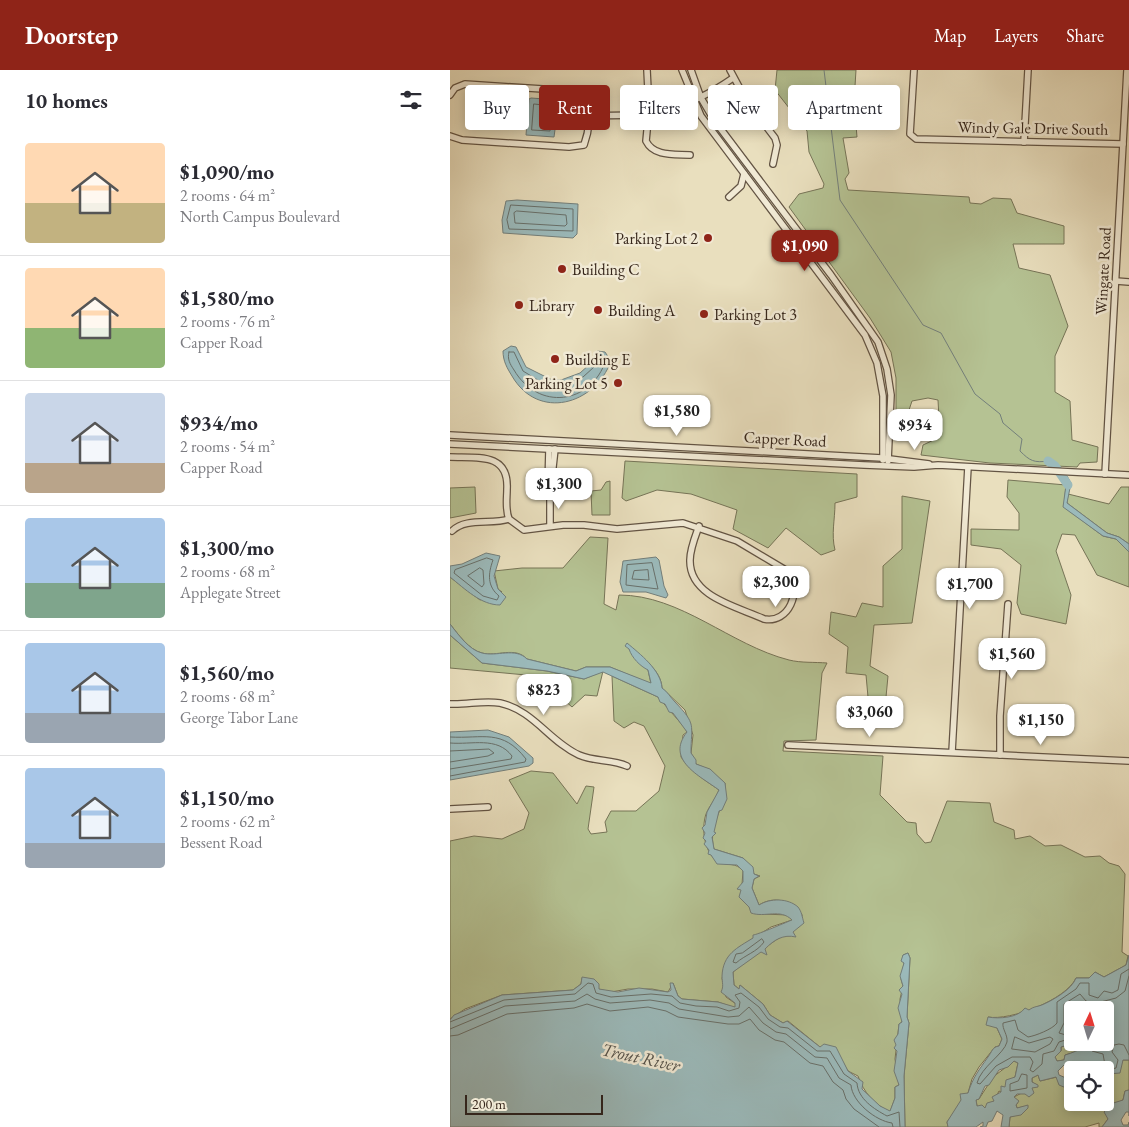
<!DOCTYPE html>
<meta charset="utf-8">
<style>
body{margin:0;font-family:"EB Garamond",serif;background:#f2f2f3;color:#2b2b33;height:100vh;display:flex;flex-direction:column;font-size:19px;white-space:nowrap}
*{box-sizing:border-box;margin:0}
p{font-size:16px;color:#7c7c81}
.icon{flex:none;width:28px;height:28px;fill:none;stroke:currentColor;stroke-width:2;stroke-linecap:round;stroke-linejoin:round}
.map{position:relative;flex:1;overflow:hidden}
.details{display:flex;flex-direction:column;background:#fff;width:450px}
.details>*{flex:none}
.guide{position:absolute;left:15px;top:15px;width:475px;height:45px;display:flex;gap:10px}
.needle{width:32px;rotate:4deg}
.buttons{position:absolute;left:614px;top:931px;display:grid;gap:10px}
.buttons a{display:grid;place-items:center;width:50px;height:50px;border-radius:5px;background:#fff;box-shadow:0 2px 12px #0003;font-size:25px}
.scale{position:absolute;left:15px;bottom:12px;width:138px;box-sizing:border-box;padding-left:5px;border:2px solid #36261b;border-top:0;font-size:14px;line-height:18px;white-space:nowrap;color:#36261b;-webkit-text-stroke:4px #f1ead5;paint-order:stroke}
.price{position:absolute;translate:-50% -42px;padding:0 11px;border-radius:10px;background:#fff;color:#222;font-size:16px;line-height:32px;filter:drop-shadow(0 1px 2px #0008)}
.price::after{content:'';position:absolute;left:50%;top:30px;width:15px;height:11px;margin-left:-8px;background:inherit;clip-path:polygon(0 0,100% 0,50% 100%)}
.price.selected{background:#8f2418;color:#fff}
ul{padding:0;list-style:none}
li{display:flex;align-items:center;gap:15px;height:125px;padding:0 25px}
li+li{border-top:1px solid #e1e1e2}
li span{display:grid;place-items:center;flex:none;width:140px;height:100px;border-radius:5px;color:#555}
li>.icon{margin-inline-start:auto}
span .icon{width:60px;height:60px;fill:#fffc;stroke-width:1}
li b{font-size:21px}
h2{display:flex;justify-content:space-between;align-items:center;height:60px;padding:0 25px;font-size:21px}
.chip{padding:0 18px;border-radius:5px;background:#fff;box-shadow:0 2px 12px #0003;font-size:18px;line-height:45px}
.chip.selected{background:#8f2418;color:#fff}
header{display:flex;align-items:center;gap:30px;box-sizing:border-box;height:70px;padding:0 25px;background:#8f2418;color:#fff}
header strong{font-size:24px}
nav{display:flex;gap:28px;margin-inline-start:auto;font-size:18px}
main{display:flex;flex:1;min-height:0}
.map>svg:first-child{display:block}
</style>
<header>
<strong>Doorstep</strong>
<nav><a>Map</a><a>Layers</a><a>Share</a></nav>
</header>
<main>
<section class="details">
<h2>10 homes<svg class="icon" aria-label="filters" viewBox="0 0 24 24"><path d="M4 7h16M4 17h16"/><circle cx="9" cy="7" r="2"/><circle cx="15" cy="17" r="2"/></svg></h2>
<ul>
<li><span style="background:linear-gradient(#ffd9b3 60%,#c2b280 0)"><svg class="icon" aria-label="home" viewBox="0 0 24 24"><path d="M3 11l9-7 9 7M6 9v11h12V9"/></svg></span><div><b>$1,090/mo</b><p>2 rooms · 64 m²</p><p>North Campus Boulevard</p></div></li>
<li><span style="background:linear-gradient(#ffd9b3 60%,#8fb573 0)"><svg class="icon" aria-label="home" viewBox="0 0 24 24"><path d="M3 11l9-7 9 7M6 9v11h12V9"/></svg></span><div><b>$1,580/mo</b><p>2 rooms · 76 m²</p><p>Capper Road</p></div></li>
<li><span style="background:linear-gradient(#c9d6e8 70%,#b9a48a 0)"><svg class="icon" aria-label="home" viewBox="0 0 24 24"><path d="M3 11l9-7 9 7M6 9v11h12V9"/></svg></span><div><b>$934/mo</b><p>2 rooms · 54 m²</p><p>Capper Road</p></div></li>
<li><span style="background:linear-gradient(#a9c7e8 65%,#7fa58c 0)"><svg class="icon" aria-label="home" viewBox="0 0 24 24"><path d="M3 11l9-7 9 7M6 9v11h12V9"/></svg></span><div><b>$1,300/mo</b><p>2 rooms · 68 m²</p><p>Applegate Street</p></div></li>
<li><span style="background:linear-gradient(#a9c7e8 70%,#9aa5b1 0)"><svg class="icon" aria-label="home" viewBox="0 0 24 24"><path d="M3 11l9-7 9 7M6 9v11h12V9"/></svg></span><div><b>$1,560/mo</b><p>2 rooms · 68 m²</p><p>George Tabor Lane</p></div></li>
<li><span style="background:linear-gradient(#a9c7e8 75%,#9aa5b1 0)"><svg class="icon" aria-label="home" viewBox="0 0 24 24"><path d="M3 11l9-7 9 7M6 9v11h12V9"/></svg></span><div><b>$1,150/mo</b><p>2 rooms · 62 m²</p><p>Bessent Road</p></div></li>
</ul>
</section>
<div class="map">
<svg width="679" height="1057" viewBox="0 0 679 1057">
<rect width="100%" height="100%" fill="#e9dfbe"/>
<filter id="stains"><feTurbulence type="fractalNoise" baseFrequency=".004" numOctaves="4"/><feColorMatrix values="0 0 0 0 .2 0 0 0 0 .09 0 0 0 0 .02 0 0 0 .5 -.17"/></filter>
<radialGradient id="worn" r=".72"><stop offset=".6" stop-color="#630" stop-opacity="0"/><stop offset="1" stop-color="#630" stop-opacity=".3"/></radialGradient>
<g fill="#b5c293" stroke="#767457">
<path d="M 327,0 L 406,0 L 404,32 L 407,67 L 393,68 L 399,103 L 395,109 L 398,120 L 519,127 L 520,133 L 531,134 L 543,128 L 561,129 L 567,143 L 614,156 L 614,174 L 563,174 L 569,198 L 600,205 L 618,256 L 605,286 L 605,322 L 620,331 L 622,370 L 648,377 L 647,392 L 630,393 L 627,397 L 540,393 L 471,385 L 473,375 L 490,367 L 488,330 L 478,328 L 462,331 L 454,355 L 446,355 L 446,308 L 441,282 L 420,248 L 339,137 L 349,124 L 373,118 L 374,114 L 359,82 L 357,61 L 325,20 Z"/>
<path d="M 175,391 L 407,404 L 407,427 L 385,433 C 385,450 381,464 385,480 L 371,485 L 336,458 L 318,478 L 283,459 L 287,440 L 241,424 L 207,420 L 176,431 L 172,428 Z"/>
<path d="M 558,410 L 616,415 L 614,437 L 653,466 L 666,469 L 679,482 L 679,517 L 647,505 L 625,465 L 612,464 L 606,481 L 621,525 L 616,554 L 571,544 L 567,533 L 571,495 L 551,479 L 521,475 L 521,459 L 569,460 L 569,443 L 557,427 Z"/>
<path d="M 160,411 L 160,445 L 142,445 L 141,421 L 151,420 L 156,412 Z"/>
<path d="M 25,417 L 26,443 L 0,448 L 0,418 Z"/>
<path d="M 671,417 L 679,417 L 679,474 L 669,467 L 657,463 L 617,433 L 618,424 L 659,434 Z"/>
<path d="M 452,426 L 480,431 L 462,553 L 424,555 L 420,596 L 438,606 L 436,627 L 418,627 L 416,605 L 396,603 L 398,577 L 379,564 L 381,542 L 406,547 L 412,533 L 433,537 L 433,496 L 452,479 Z"/>
<path d="M 140,467 L 158,468 L 154,534 L 166,540 L 169,525 C 231,525 280,575 339,590 C 351,593 365,592 377,593 L 372,603 L 366,670 L 334,671 L 333,681 L 433,686 L 430,725 L 457,752 L 466,753 L 467,764 L 475,773 L 481,772 L 497,731 L 540,733 L 544,752 L 564,760 L 565,769 L 580,766 L 595,776 L 611,775 L 635,787 L 650,786 L 659,793 L 669,796 L 675,804 L 672,882 L 678,886 L 676,895 L 654,907 L 645,902 L 639,908 L 626,908 C 616,930 560,951 538,947 L 547,958 L 552,969 L 549,976 L 545,977 L 529,997 L 522,1009 L 518,1023 L 497,1052 L 498,1057 L 455,1057 L 454,1006 L 459,953 L 457,947 L 460,888 L 458,883 L 453,885 L 454,893 L 451,909 L 453,916 L 450,929 L 452,952 L 449,954 L 445,989 L 449,1015 L 445,1017 L 445,1028 L 440,1042 C 424,1034 414,1023 408,1006 L 398,1001 L 386,980 L 370,977 L 338,951 L 333,953 L 320,945 L 313,934 L 290,915 L 289,919 L 284,915 L 283,902 C 296,891 309,882 323,872 C 333,864 346,863 352,848 C 353,844 350,842 347,839 C 336,829 322,827 309,835 L 302,818 L 304,809 L 310,806 L 304,804 L 293,788 L 264,779 C 257,754 277,737 275,713 L 258,699 L 246,694 L 241,683 L 243,665 L 235,640 L 212,618 C 211,600 193,588 179,579 L 198,600 L 201,614 L 160,597 L 136,597 L 126,601 L 77,589 C 65,576 47,587 32,583 C 19,580 8,564 0,554 L 0,507 L 30,530 L 52,522 L 48,519 L 44,501 L 72,498 L 113,498 Z"/>
<path d="M 0,565 L 32,593 L 97,601 L 134,609 L 153,601 L 147,626 L 135,625 L 122,637 L 87,606 L 0,598 Z"/>
<path d="M 162,606 L 208,627 L 235,658 L 237,662 L 233,665 L 231,687 C 241,702 255,710 269,720 C 266,729 259,736 256,744 C 251,759 254,784 269,792 C 278,796 286,792 293,801 L 291,828 L 299,837 L 313,844 L 338,845 L 342,850 L 321,857 L 288,878 L 272,908 L 276,927 L 286,934 L 285,938 L 268,932 L 232,929 L 228,926 L 223,913 L 218,922 L 202,919 L 178,919 L 161,922 L 148,919 L 132,908 L 131,914 L 123,920 L 52,925 L 15,939 L 0,949 L 0,771 L 24,766 L 52,769 L 74,759 L 79,743 L 59,710 L 81,701 L 103,703 L 127,734 L 136,716 L 144,717 L 138,759 L 141,764 L 157,762 L 155,752 L 161,741 L 186,741 L 209,721 L 215,696 L 194,656 L 184,652 L 174,658 L 164,651 Z"/>
<path d="M 624,973 L 643,973 L 634,980 L 615,985 L 614,990 L 607,991 L 605,987 L 611,981 L 611,977 Z"/>
<path d="M 673,990 L 679,990 L 679,1020 L 675,1021 L 673,1030 L 658,1038 L 658,1049 L 652,1057 L 649,1057 L 649,1053 L 635,1057 L 559,1057 L 560,1047 L 573,1043 L 578,1036 L 567,1038 L 566,1034 L 568,1033 L 564,1027 L 587,1015 L 582,1012 L 582,1008 L 588,1005 L 590,1011 L 607,1007 L 621,1020 L 622,1016 L 622,1032 L 655,1032 L 655,1000 L 653,1000 Z"/>
<path d="M 564,991 L 568,993 L 565,1007 L 551,1022 L 549,1021 L 544,1031 L 535,1039 L 527,1036 L 526,1030 L 529,1029 L 543,1007 Z"/>
</g>
<g fill="#9bbabb" stroke="#737f7b" fill-rule="evenodd">
<path d="M 81,28 L 109,30 L 104,67 L 76,65 L 79,29 Z"/>
<path d="M 67,130 L 128,134 L 127,164 L 123,168 L 53,163 L 52,150 L 56,131 Z"/>
<path d="M 61,276 L 66,277 L 76,297 L 102,310 L 111,310 L 130,303 L 140,294 L 147,281 L 155,282 L 161,291 C 145,335 88,351 62,306 C 57,298 53,291 53,281 Z"/>
<path d="M 612,406 L 617,406 L 621,413 L 617,433 L 657,463 L 669,467 L 679,474 L 679,482 L 666,469 L 653,466 L 613,437 L 616,415 Z"/>
<path d="M 36,483 L 50,486 L 44,506 L 48,519 L 56,527 L 50,535 C 31,535 15,519 0,507 L 0,496 L 12,494 Z"/>
<path d="M 206,487 L 209,490 L 214,516 L 218,525 L 216,528 L 196,522 L 173,522 L 170,512 L 173,491 Z"/>
<path d="M 0,554 C 8,564 19,580 32,583 C 47,587 65,577 77,589 L 126,601 L 136,597 L 160,597 L 201,613 L 198,600 C 190,596 182,588 179,579 L 175,576 L 177,573 C 190,584 211,600 212,618 C 218,622 220,627 225,632 C 247,655 241,654 241,683 L 246,690 L 246,694 L 260,699 L 275,713 L 277,729 L 272,740 L 269,741 L 264,762 L 266,763 L 262,767 L 264,779 L 293,788 L 303,797 L 304,804 L 309,806 L 304,809 L 302,818 L 309,835 C 320,828 338,828 348,837 C 352,842 352,847 354,853 L 343,862 L 346,867 C 333,864 324,870 315,879 L 317,885 L 311,882 L 283,902 L 284,915 L 289,919 L 290,915 L 313,934 L 320,945 L 333,953 L 337,951 L 370,977 L 374,974 L 386,977 L 398,1001 L 413,1012 L 412,1019 L 430,1036 L 440,1041 L 445,1028 L 445,1017 L 449,1015 L 444,1001 L 447,981 L 444,978 L 446,975 L 444,970 L 448,964 L 449,954 L 452,952 L 448,938 L 452,924 L 449,920 L 453,916 L 450,906 L 454,893 L 451,891 L 453,885 L 458,883 L 460,888 L 457,947 L 459,953 L 454,1006 L 455,1057 L 0,1057 L 0,950 L 4,945 L 52,925 L 123,920 L 131,914 L 132,907 L 144,909 L 149,914 L 149,919 L 168,922 L 189,918 L 218,922 L 221,920 L 220,913 L 223,913 L 228,926 L 232,929 L 268,932 L 285,937 L 285,933 L 271,922 C 274,916 272,913 272,906 C 273,884 287,878 303,868 L 303,865 C 307,865 339,851 342,850 C 330,838 315,848 301,843 L 299,837 L 289,827 L 291,820 L 287,819 L 293,812 L 293,801 L 287,795 L 267,794 L 261,785 L 258,784 L 259,780 L 254,774 L 256,771 L 253,768 L 255,763 L 252,758 L 255,755 L 257,742 L 269,720 C 250,706 215,690 237,662 L 223,643 L 219,642 L 215,634 L 210,632 L 208,627 L 153,602 L 134,609 L 97,601 L 32,593 L 0,565 Z"/>
<path d="M 38,660 L 59,667 L 83,688 L 83,693 L 79,696 L 0,710 L 0,662 Z"/>
<path d="M 679,885 L 679,990 L 673,990 L 670,1003 L 658,1004 L 657,999 L 627,1000 L 636,996 L 635,992 L 627,996 L 614,995 L 608,1001 L 609,1005 L 616,1008 L 622,1003 L 621,1020 L 609,1015 L 606,1007 L 590,1011 L 588,1005 L 582,1008 L 582,1012 L 588,1015 L 588,1017 L 582,1018 L 584,1023 L 579,1027 L 575,1024 L 567,1024 L 564,1027 L 569,1031 L 566,1035 L 567,1038 L 578,1035 L 578,1038 L 571,1045 L 560,1047 L 559,1057 L 551,1057 L 553,1045 L 547,1041 L 542,1051 L 538,1052 L 536,1057 L 530,1057 L 533,1056 L 533,1052 L 526,1057 L 498,1057 L 497,1052 L 511,1030 L 510,1024 L 518,1023 C 523,1007 529,1000 538,987 C 542,982 542,977 549,976 L 552,969 L 547,958 L 536,955 L 538,947 C 549,949 568,948 575,938 L 579,940 C 584,936 588,937 594,934 C 605,929 622,919 626,908 L 639,908 L 645,902 L 654,907 L 676,895 ZM 622,940 L 655,940 L 655,972 C 640,972 630,981 615,985 L 614,990 L 607,991 L 605,987 L 611,981 L 611,977 L 624,973 ZM 564,991 L 568,993 L 565,1007 L 556,1010 L 555,1017 L 551,1016 L 551,1022 L 542,1027 L 544,1031 L 537,1033 L 535,1038 L 532,1035 L 527,1036 L 526,1030 L 529,1029 L 535,1016 L 539,1015 L 549,1000 L 558,997 Z"/>
<path d="M 679,1020 L 679,1046 L 679,1042 L 676,1042 L 671,1050 L 673,1055 L 678,1055 L 679,1052 L 679,1057 L 652,1057 L 658,1049 L 654,1042 L 658,1038 L 657,1035 L 673,1030 L 675,1021 Z"/>
</g>
<g fill="none" stroke-linecap="round" stroke-linejoin="round">
<g stroke="#68706b" stroke-width="1">
<path d="M 84,34 L 103,36 L 100,61 L 82,60 Z"/>
<path d="M 61,135 L 123,139 L 123,161 L 59,159 L 57,150 Z"/>
<path d="M 67,141 L 116,145 L 117,154 L 115,156 L 65,153 L 64,143 Z"/>
<path d="M 59,282 L 64,282 L 73,301 L 91,312 L 102,315 L 113,315 L 133,307 L 144,297 L 149,287 L 153,287 L 156,290 C 141,335 88,341 64,300 C 60,294 57,289 59,282 Z"/>
<path d="M 37,488 L 43,490 C 38,504 37,516 49,526 L 47,530 L 33,526 L 4,503 L 5,500 Z"/>
<path d="M 202,493 L 208,519 L 176,515 L 177,495 Z"/>
<path d="M 30,498 L 33,500 L 34,514 L 32,517 L 18,506 Z"/>
<path d="M 198,500 L 199,510 L 182,509 L 184,501 Z"/>
<path d="M 0,667 C 33,669 52,658 76,689 L 75,692 L 0,706"/>
<path d="M 0,673 C 22,675 47,666 62,686 L 61,689 L 0,699"/>
<path d="M 0,681 L 39,679 L 44,683 L 38,686 L 0,692"/>
<path d="M 312,869 L 314,872 C 307,882 295,885 286,893 L 283,892 L 286,884 L 292,883 Z"/>
<path d="M 0,952 L 54,930 L 125,924 L 138,913 L 143,914 L 146,923 L 161,927 L 201,924 L 222,926 L 230,933 L 246,936 L 267,937 L 279,941 L 289,938 L 290,932 L 285,925 L 291,923 L 309,937 L 318,949 L 330,957 L 338,958 L 367,981 L 380,981 L 394,1004 L 407,1013 C 408,1029 424,1039 437,1046 L 449,1042 L 450,1057"/>
<path d="M 0,959 L 55,936 L 125,931 L 137,924 L 145,929 L 160,933 L 200,930 L 219,933 L 229,939 L 278,947 L 289,946 L 299,937 L 313,953 L 326,962 L 336,964 L 365,987 L 377,988 L 389,1008 L 401,1015 C 402,1032 426,1051 442,1053 L 443,1057"/>
<path d="M 622,961 L 616,965 L 609,963 L 614,953 L 614,934 L 630,924 L 636,931 L 643,934 L 666,928 L 675,921 L 679,906"/>
<path d="M 0,966 L 8,965 L 57,944 L 124,938 L 137,934 L 160,941 L 198,937 L 216,941 L 228,947 L 278,954 L 289,954 L 300,949 L 309,960 L 325,970 L 334,972 L 360,993 L 373,996 L 383,1012 L 393,1020 L 396,1029 L 404,1039 L 429,1057"/>
<path d="M 565,967 L 579,973 L 600,967 L 603,969 L 600,974 L 585,982 L 562,979 Z"/>
<path d="M 622,968 L 609,972 L 604,981 L 593,984 L 592,994 L 583,1002 L 580,1000 L 583,992 L 580,987 L 562,987 L 546,996 L 530,1014 L 527,1013 C 531,997 554,984 557,972 C 558,965 552,959 553,953 L 565,950 L 568,960 L 578,967 C 585,966 603,959 607,953 L 607,932 L 626,919 L 630,913 L 639,913 L 639,925 L 648,928 L 654,921 L 662,923 L 668,920 L 671,904 L 679,899"/>
<path d="M 644,972 L 642,981 L 653,984 L 655,995 L 662,999 L 666,998 L 668,990 L 662,982 L 664,975 L 669,974 L 674,975 L 679,985"/>
<path d="M 572,1004 L 577,1005 L 577,1018 L 560,1021 L 560,1014 L 568,1011 Z"/>
</g>
<path stroke="#737f7b" stroke-width="1" d="M 374,0 L 390,130 L 473,255 L 491,263 L 525,324 L 550,344 L 553,353 L 572,369 L 570,381 C 580,391 584,393 598,391"/>
<path stroke="#9bbabb" stroke-width="9" d="M 598,391 L 605,396 L 618,415"/>
<defs>
<g id="minor">
<path d="M 197,0 L 199,40 L 196,71 C 204,87 224,84 240,85"/>
<path d="M 232,0 L 251,46 L 415,265 L 427,293 L 433,326 L 433,390"/>
<path d="M 241,0 L 251,28 L 264,50 L 381,205 L 428,272 L 437,299 L 441,325 L 438,391"/>
<path d="M 280,0 L 296,30 L 325,68 L 327,75 L 323,94"/>
<path d="M 464,0 L 460,64 L 466,69 L 673,74"/>
<path d="M 0,25 L 5,18 L 15,14 L 124,21 L 136,26 C 142,41 139,61 134,75 L 119,77 L 12,70 L 0,66"/>
<path d="M 139,45 C 197,48 234,42 283,8"/>
<path d="M 574,72 L 578,0"/>
<path d="M 279,127 L 291,116 L 294,104"/>
<path d="M 666,211 L 679,212"/>
<path d="M 0,365 L 432,388 L 479,394"/>
<path d="M 0,374 L 414,395 L 464,397 L 488,395 L 679,405"/>
<path d="M 99,379 L 98,416 L 100,424"/>
<path d="M 0,387 C 27,388 59,382 57,419 C 57,429 55,439 59,449 L 74,460 L 113,455 L 134,455 L 167,459 L 233,453 L 287,471 L 339,502 C 352,521 339,554 314,549 C 288,537 239,527 240,490 C 240,479 245,467 249,456"/>
<path d="M 655,404 L 677,0"/>
<path d="M 100,456 L 100,424 L 105,379"/>
<path d="M 2,461 C 16,447 41,455 59,449"/>
<path d="M 0,634 C 17,635 33,630 50,633 C 83,640 100,672 129,685 C 145,692 162,689 177,696"/>
<path d="M 338,675 L 679,691"/>
<path d="M 502,682 L 518,397"/>
<path d="M 550,685 L 550,646 L 558,534"/>
<path d="M 0,739 L 38,737"/>
</g>
</defs>
<use href="#minor" stroke="#635444" stroke-width="8"/>
<use href="#minor" stroke="#f1ead5" stroke-width="5.5"/>
</g>
<g fill="#8f2418" stroke="#f1ead5" stroke-width="2">
<circle cx="258" cy="168" r="5"/>
<circle cx="112" cy="199" r="5"/>
<circle cx="69" cy="235" r="5"/>
<circle cx="148" cy="240" r="5"/>
<circle cx="254" cy="244" r="5"/>
<circle cx="105" cy="289" r="5"/>
<circle cx="168" cy="313" r="5"/>
</g>
<g text-anchor="middle" dominant-baseline="central" stroke-width="5" stroke-linejoin="round" paint-order="stroke">
<g font-size="16" fill="#36261b" stroke="#f1ead5">
<text transform="translate(583 58) rotate(1)">Windy Gale Drive South</text>
<text transform="translate(653 201) rotate(-87)">Wingate Road</text>
<text transform="translate(335 369) rotate(3)">Capper Road</text>
</g>
<g font-size="16" fill="#36261b" stroke="#f1ead5" text-anchor="start">
<text x="248" y="168" text-anchor="end">Parking Lot 2</text>
<text x="122" y="199">Building C</text>
<text x="79" y="235">Library</text>
<text x="158" y="240">Building A</text>
<text x="264" y="244">Parking Lot 3</text>
<text x="115" y="289">Building E</text>
<text x="158" y="313" text-anchor="end">Parking Lot 5</text>
</g>
<g font-size="18" font-style="italic" fill="#54524b" stroke="#f1ead5">
<text transform="translate(191 987) rotate(12)">Trout River</text>
</g>
</g>
<rect width="100%" height="100%" filter="url(#stains)"/>
<rect width="100%" height="100%" fill="url(#worn)"/>
</svg>
<div class="buttons">
<a><svg class="needle" viewBox="-14 -14 28 28"><path d="M0-13l5 13h-10z" fill="#e53935"/><path d="M0 13l5-13h-10z" fill="#7c7c81"/></svg></a>
<a><svg class="icon" aria-label="locate" viewBox="0 0 24 24"><circle cx="12" cy="12" r="6"/><path d="M12 2v4M12 18v4M2 12h4M18 12h4"/></svg></a>
</div>
<div class="scale">200 m</div>
<b class="price selected" style="left:355px;top:202px">$1,090</b>
<b class="price" style="left:227px;top:367px">$1,580</b>
<b class="price" style="left:465px;top:381px">$934</b>
<b class="price" style="left:109px;top:440px">$1,300</b>
<b class="price" style="left:326px;top:538px">$2,300</b>
<b class="price" style="left:520px;top:540px">$1,700</b>
<b class="price" style="left:562px;top:610px">$1,560</b>
<b class="price" style="left:94px;top:646px">$823</b>
<b class="price" style="left:420px;top:668px">$3,060</b>
<b class="price" style="left:591px;top:676px">$1,150</b>
<div class="guide">
<a class="chip">Buy</a>
<a class="chip selected">Rent</a>
<a class="chip">Filters</a>
<a class="chip">New</a>
<a class="chip">Apartment</a>
</div>
</div>
</main>
